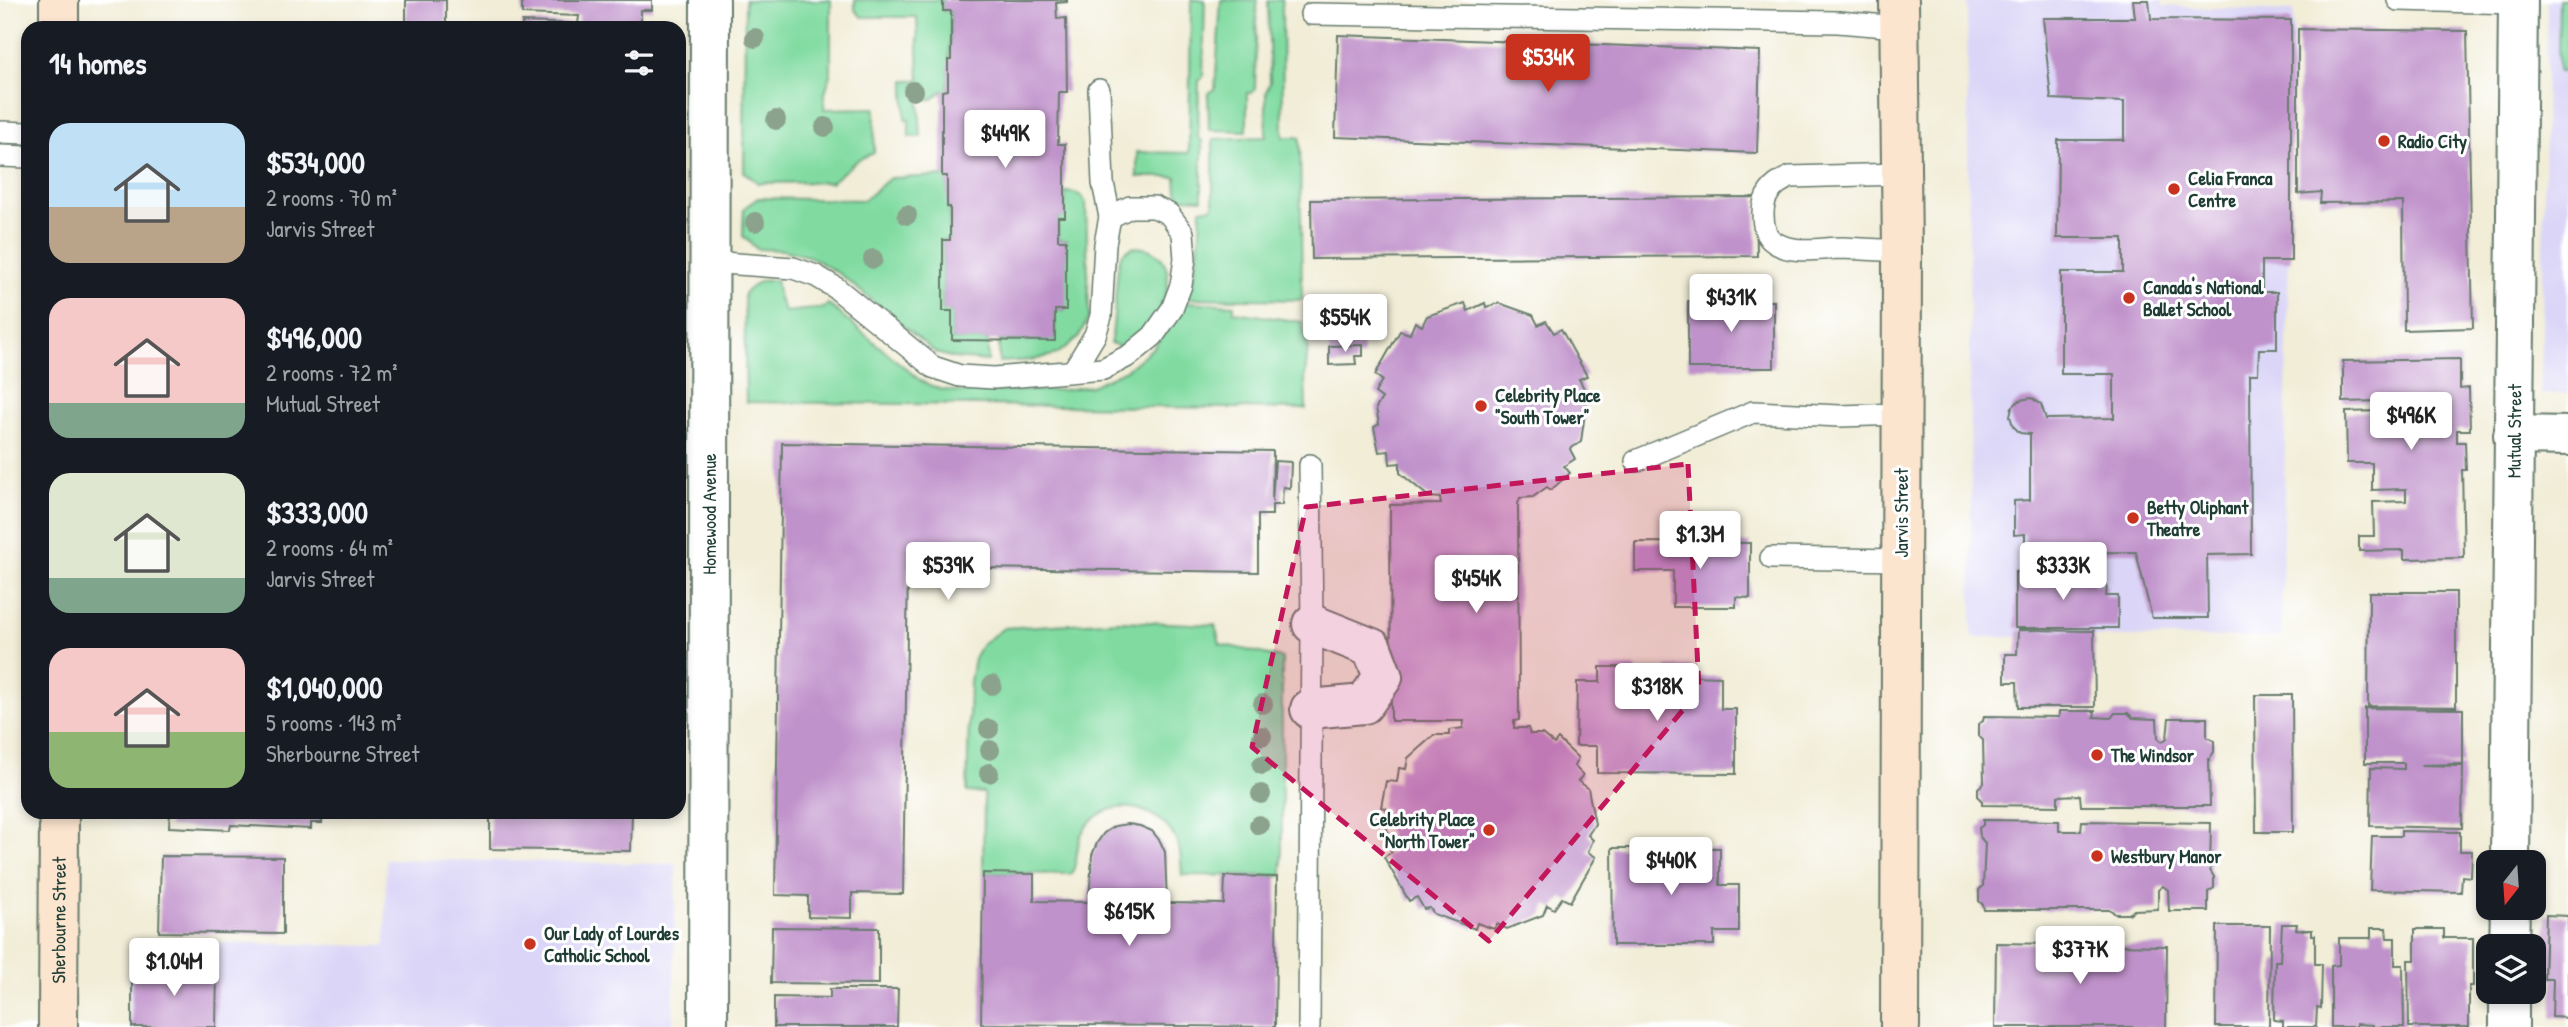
<!DOCTYPE html>
<meta charset="utf-8">
<style>
body{margin:0;font-family:"Patrick Hand",sans-serif;background:#242831;color:#f1f3f6;height:100vh;display:flex;flex-direction:column;font-size:26px;white-space:nowrap}
*{box-sizing:border-box;margin:0}
p{font-size:23px;color:#9ea1a6}
.icon{flex:none;width:38px;height:38px;fill:none;stroke:currentColor;stroke-width:2;stroke-linecap:round;stroke-linejoin:round}
.map{position:relative;flex:1;overflow:hidden}
.details{position:absolute;left:21px;top:21px;width:665px;height:798px;display:flex;flex-direction:column;background:#171b24;border-radius:21px;box-shadow:0 4px 10px #0003}
.details>*{flex:none}
.needle{width:46px;rotate:197deg}
.buttons{position:absolute;left:2476px;top:850px;display:grid;gap:14px}
.buttons a{display:grid;place-items:center;width:70px;height:70px;border-radius:14px;background:#171b24;box-shadow:0 4px 10px #0003;font-size:35px}
.price{position:absolute;translate:-50% -60px;padding:0 16px;border-radius:7px;background:#fff;color:#222;font-size:23px;line-height:46px;filter:drop-shadow(0 2px 4px #0008)}
.price::after{content:'';position:absolute;left:50%;top:42px;width:21px;height:16px;margin-left:-10px;background:inherit;clip-path:polygon(0 0,100% 0,50% 100%)}
.price.on{background:#c8321e;color:#fff}
ul{padding:0;list-style:none}
li{display:flex;align-items:center;gap:21px;height:175px;padding:0 28px}
li span{display:grid;place-items:center;flex:none;width:196px;height:140px;border-radius:21px;color:#555}
li>.icon{margin-inline-start:auto}
span .icon{width:84px;height:84px;fill:#fffc;stroke-width:1}
li b{font-size:30px}
h2{display:flex;justify-content:space-between;align-items:center;height:84px;padding:0 28px;font-size:30px}
.map>svg:first-child{display:block}
</style>
<div class="map">
<svg width="2568" height="1027" viewBox="0 0 2568 1027">
<rect width="100%" height="100%" fill="#fff"/>
<filter id="ink" filterUnits="userSpaceOnUse"><feTurbulence type="fractalNoise" baseFrequency=".0143" numOctaves="2"/><feDisplacementMap in="SourceGraphic" scale="14" xChannelSelector="R" yChannelSelector="G"/><feConvolveMatrix kernelMatrix="1 2 1 2 8 2 1 2 1" color-interpolation-filters="sRGB"/></filter>
<filter id="wash" filterUnits="userSpaceOnUse"><feTurbulence type="fractalNoise" baseFrequency=".00686" numOctaves="4" result="noise"/><feDisplacementMap in="SourceGraphic" scale="28" xChannelSelector="R" yChannelSelector="G"/><feGaussianBlur stdDeviation="1.57" result="paint"/><feColorMatrix in="noise" values="0 0 0 0 0 0 0 0 0 0 0 0 0 0 0 0 0 1.4 0 .05"/><feComposite in="paint" operator="in"/></filter>
<g filter="url(#wash)">
<rect width="100%" height="100%" fill="#f1edd7"/>
<g fill="#dbd6f7">
<path d="M 1967,0 L 2162,0 L 2163,6 L 2294,11 L 2281,637 L 1972,637 Z"/>
<path d="M 2547,0 L 2568,0 L 2568,394 L 2541,394 Z"/>
<path d="M 386,859 L 676,864 L 673,1027 L 129,1027 L 130,941 L 385,946 Z"/>
</g>
<g fill="#81dba1" stroke="#508c6a" stroke-width="2">
<path d="M 745,0 L 831,0 L 831,72 L 825,93 L 824,109 L 875,108 L 874,153 L 859,159 L 831,182 L 758,183 L 744,172 Z"/>
<path d="M 855,0 L 943,0 L 943,11 L 951,11 L 948,90 L 942,91 L 933,99 L 919,100 L 921,137 L 909,137 L 909,120 L 905,119 L 905,80 L 919,80 L 917,17 L 862,17 L 855,10 Z"/>
<path d="M 1191,0 L 1205,0 L 1203,77 L 1199,81 L 1198,138 L 1202,141 L 1202,199 L 1181,198 L 1177,192 L 1176,177 L 1137,177 L 1137,152 L 1189,153 Z"/>
<path d="M 1221,0 L 1257,0 L 1255,89 L 1252,93 L 1247,93 L 1247,131 L 1209,130 L 1208,93 L 1215,89 Z"/>
<path d="M 1268,0 L 1282,0 L 1283,137 L 1300,137 L 1302,300 L 1187,298 C 1198,268 1200,241 1201,209 L 1213,207 L 1213,139 L 1266,137 L 1266,93 L 1270,82 Z"/>
<path d="M 2559,0 L 2568,0 L 2568,71 L 2558,71 Z"/>
<path d="M 947,176 L 950,240 L 943,240 L 943,310 L 952,311 L 952,340 L 988,340 L 988,361 L 954,358 L 936,353 L 841,275 L 811,257 L 783,250 L 757,249 L 743,236 L 744,208 L 758,198 L 864,200 L 890,178 Z"/>
<path d="M 1065,192 C 1076,192 1081,194 1086,203 L 1089,317 L 1078,338 L 1057,354 L 1033,360 L 999,362 L 999,341 L 1055,340 L 1055,310 L 1065,310 L 1066,240 L 1058,240 L 1058,217 L 1065,216 Z"/>
<path d="M 1133,247 C 1176,247 1174,290 1155,317 C 1146,329 1134,338 1121,347 L 1110,343 C 1117,323 1114,261 1123,253 C 1126,250 1130,249 1133,247 Z"/>
<path d="M 776,280 L 779,299 L 785,312 L 824,308 L 828,304 L 921,381 L 939,389 L 960,392 L 1063,390 L 1091,386 L 1126,370 L 1154,347 L 1186,302 L 1234,305 L 1234,312 L 1302,322 L 1308,346 L 1305,377 L 1306,409 L 746,402 L 744,293 L 760,281 Z"/>
<path d="M 1119,621 L 1215,625 L 1220,644 L 1282,658 L 1282,876 L 1182,875 C 1181,862 1181,848 1175,838 C 1156,803 1104,794 1082,833 C 1075,845 1079,863 1071,874 L 983,873 L 984,793 L 967,792 L 970,681 L 974,658 L 982,644 L 1004,628 Z"/>
</g>
<g id="blocks">
<g fill="#c092cb">
<rect x="406" y="0" width="40" height="28"/>
<path d="M 522,0 L 652,0 L 652,10 L 641,10 L 641,24 L 653,25 L 653,28 L 522,28 L 522,22 L 578,24 L 579,16 L 522,14 Z"/>
<path d="M 943,0 L 1067,0 L 1067,2 L 1056,3 L 1057,19 L 1066,18 L 1067,92 L 1059,92 L 1058,144 L 1065,144 L 1065,217 L 1058,217 L 1058,240 L 1066,240 L 1066,310 L 1055,310 L 1055,341 L 952,340 L 952,311 L 943,311 L 943,240 L 950,240 L 950,207 L 947,207 L 947,176 L 942,176 L 942,91 L 948,90 L 948,60 L 951,60 L 951,11 L 943,11 Z"/>
<path d="M 2133,0 L 2149,0 L 2151,19 L 2291,20 L 2291,261 L 2262,261 L 2262,292 L 2277,292 L 2277,349 L 2259,349 L 2258,374 L 2250,374 L 2251,554 L 2207,555 L 2208,618 L 2152,618 L 2136,552 L 2025,553 L 2025,534 L 2014,535 L 2014,501 L 2030,500 L 2030,434 L 2020,433 L 2013,426 L 2010,416 L 2012,407 L 2020,400 L 2031,398 L 2041,404 L 2046,419 L 2114,418 L 2114,374 L 2061,374 L 2061,272 L 2123,272 L 2123,238 L 2057,238 L 2058,140 L 2124,140 L 2124,102 L 2051,99 L 2043,18 L 2135,18 Z"/>
<path d="M 298,25 L 298,28 L 219,28 L 219,26 Z"/>
<path d="M 2298,29 L 2467,31 L 2473,328 L 2404,330 L 2403,202 L 2320,203 L 2321,192 L 2298,194 Z"/>
<path d="M 1338,35 L 1760,51 L 1757,153 L 1335,137 Z"/>
<path d="M 1756,197 L 1757,256 L 1312,259 L 1311,200 Z"/>
<rect x="1688" y="301" width="86" height="67"/>
<path d="M 1465,303 L 1468,311 L 1485,303 L 1486,307 L 1499,303 L 1533,315 L 1538,325 L 1546,321 L 1554,333 L 1561,329 L 1587,376 L 1579,379 L 1586,392 L 1580,397 L 1586,405 L 1581,442 L 1570,449 L 1575,459 L 1564,466 L 1570,473 L 1551,490 L 1547,487 L 1533,497 L 1520,498 L 1518,504 L 1519,720 L 1514,721 L 1514,728 L 1528,728 L 1530,734 L 1542,734 L 1554,744 L 1558,739 L 1578,758 L 1574,766 L 1583,775 L 1578,781 L 1588,788 L 1595,824 L 1588,835 L 1593,840 L 1588,852 L 1596,857 L 1570,902 L 1562,898 L 1554,909 L 1547,905 L 1543,915 L 1507,929 L 1497,924 L 1494,929 L 1477,923 L 1475,929 L 1434,914 L 1430,908 L 1424,909 L 1417,897 L 1409,901 L 1384,857 L 1392,852 L 1384,839 L 1390,835 L 1384,824 L 1387,809 L 1381,807 L 1386,781 L 1397,782 L 1399,768 L 1406,769 L 1408,758 L 1434,735 L 1449,735 L 1449,730 L 1463,728 L 1464,721 L 1391,721 L 1390,505 L 1441,504 L 1440,498 L 1429,497 L 1400,473 L 1400,463 L 1390,464 L 1389,451 L 1379,452 L 1374,427 L 1379,424 L 1376,408 L 1382,398 L 1375,393 L 1382,380 L 1375,375 L 1400,331 L 1410,334 L 1415,322 L 1422,326 L 1427,316 Z"/>
<path d="M 1363,345 L 1363,356 L 1355,356 L 1356,364 L 1329,365 L 1329,346 Z"/>
<path d="M 2460,359 L 2460,389 L 2469,388 L 2470,430 L 2457,430 L 2457,442 L 2465,442 L 2466,470 L 2462,470 L 2464,558 L 2404,559 L 2404,550 L 2359,551 L 2359,536 L 2374,536 L 2373,502 L 2406,501 L 2406,489 L 2372,490 L 2372,463 L 2347,463 L 2346,412 L 2380,411 L 2380,401 L 2343,402 L 2343,361 Z"/>
<path d="M 782,443 L 1273,451 L 1272,502 L 1275,461 L 1291,462 L 1290,488 L 1283,487 L 1282,505 L 1272,505 L 1272,515 L 1258,515 L 1258,572 L 908,567 L 903,894 L 852,893 L 852,918 L 808,917 L 808,896 L 775,895 Z"/>
<path d="M 1635,542 L 1750,543 L 1750,598 L 1736,597 L 1736,607 L 1673,607 L 1673,571 L 1635,571 Z"/>
<path d="M 2015,572 L 2094,573 L 2094,585 L 2107,585 L 2106,596 L 2118,596 L 2118,628 L 2015,628 Z"/>
<path d="M 2369,592 L 2456,592 L 2456,707 L 2368,706 Z"/>
<path d="M 2018,630 L 2094,631 L 2095,707 L 2018,707 L 2017,682 L 2005,682 L 2005,654 L 2017,654 Z"/>
<path d="M 1691,666 L 1691,676 L 1721,677 L 1721,709 L 1736,709 L 1736,774 L 1597,773 L 1597,746 L 1576,746 L 1577,682 L 1600,682 L 1600,667 L 1636,667 L 1637,675 L 1666,675 L 1666,667 Z"/>
<path d="M 2255,695 L 2292,695 L 2293,832 L 2256,832 Z"/>
<path d="M 2365,708 L 2463,709 L 2463,764 L 2420,765 L 2463,766 L 2462,828 L 2370,826 L 2371,768 L 2404,769 L 2404,763 L 2365,763 Z"/>
<path d="M 2059,711 L 2095,711 L 2094,717 L 2111,718 L 2115,713 L 2128,713 L 2133,718 L 2157,719 L 2158,738 L 2162,742 L 2167,738 L 2169,718 L 2207,718 L 2207,737 L 2214,741 L 2214,752 L 2209,759 L 2210,806 L 2081,806 L 2080,795 L 2058,796 L 2058,806 L 1982,805 L 1982,801 L 1978,797 L 1978,788 L 1984,783 L 1983,740 L 1978,736 L 1978,724 L 1983,721 L 1984,716 L 2059,717 Z"/>
<path d="M 170,812 L 322,812 L 322,823 L 311,823 L 311,829 L 231,825 L 230,830 L 169,827 Z"/>
<path d="M 490,812 L 632,812 L 631,851 L 490,849 Z"/>
<path d="M 1983,820 L 2059,821 L 2059,831 L 2081,831 L 2082,821 L 2211,823 L 2210,870 L 2214,877 L 2214,888 L 2208,892 L 2208,911 L 2169,911 L 2168,890 L 2163,886 L 2158,890 L 2158,909 L 2134,910 L 2129,914 L 2115,914 L 2111,910 L 1984,910 L 1983,905 L 1979,901 L 1979,890 L 1983,886 L 1985,843 L 1980,837 L 1979,828 L 1983,825 Z"/>
<path d="M 1128,824 L 1140,826 L 1152,831 L 1160,841 L 1165,852 L 1167,903 L 1224,904 L 1225,876 L 1277,877 L 1275,1027 L 981,1024 L 983,873 L 1034,874 L 1034,901 L 1089,902 L 1092,855 L 1097,843 L 1104,833 L 1115,826 Z"/>
<path d="M 2401,831 L 2460,832 L 2460,851 L 2472,851 L 2471,877 L 2462,876 L 2461,892 L 2370,890 L 2372,836 L 2401,836 Z"/>
<path d="M 1612,848 L 1720,848 L 1720,885 L 1739,885 L 1739,932 L 1714,932 L 1714,945 L 1613,945 Z"/>
<path d="M 161,856 L 283,857 L 283,934 L 159,932 Z"/>
<path d="M 2546,915 L 2568,916 L 2568,1018 L 2552,1017 L 2553,979 L 2544,979 Z"/>
<path d="M 2282,924 L 2297,924 L 2296,930 L 2312,930 L 2312,935 L 2315,935 L 2315,964 L 2322,964 L 2321,1008 L 2317,1007 L 2316,1027 L 2283,1027 L 2283,1021 L 2274,1020 L 2275,961 L 2280,961 Z"/>
<path d="M 2217,926 L 2270,926 L 2269,1027 L 2216,1027 Z"/>
<path d="M 772,927 L 879,928 L 879,984 L 771,983 Z"/>
<path d="M 2371,928 L 2386,928 L 2387,938 L 2395,938 L 2395,965 L 2403,965 L 2404,1027 L 2373,1027 L 2373,1025 L 2356,1024 L 2356,1027 L 2331,1027 L 2331,966 L 2339,965 L 2339,938 L 2371,938 Z"/>
<path d="M 2415,929 L 2444,929 L 2444,938 L 2473,938 L 2473,986 L 2469,986 L 2469,1027 L 2409,1027 L 2408,960 L 2415,960 Z"/>
<path d="M 1996,943 L 2167,946 L 2166,1027 L 1995,1027 Z"/>
<path d="M 217,969 L 216,1027 L 132,1027 L 132,970 Z"/>
<path d="M 830,989 L 898,989 L 897,1027 L 774,1027 L 774,997 L 830,998 Z"/>
</g>
</g>
</g>
<g filter="url(#ink)">
<use href="#blocks" fill-opacity="0" stroke="#687b6d" stroke-width="2"/>
<g fill="none" stroke-linecap="round" stroke-linejoin="round">
<defs>
<g id="lane">
<path d="M 2398,0 L 2518,3"/>
<path d="M 1311,14 L 1838,22 L 1899,27"/>
<path d="M 0,132 L 28,133"/>
<path d="M 0,156 L 28,157"/>
<path d="M 1901,174 L 1790,177 C 1774,184 1763,194 1763,213 C 1763,223 1764,236 1774,242 C 1793,255 1821,248 1842,248 C 1862,249 1882,250 1902,251"/>
<path d="M 709,262 L 793,268 L 816,276 L 836,288 L 933,367 L 960,376 L 994,378 L 1103,369 L 1130,355 L 1153,336 L 1172,309 L 1181,285 L 1185,259 L 1183,233 L 1169,214 L 1154,207 L 1130,207 L 1110,217"/>
<path d="M 1073,371 L 1095,335 L 1101,316 L 1105,244 L 1110,217 L 1103,183 L 1099,90"/>
<path d="M 1636,461 L 1753,412 L 1840,416 L 1901,414"/>
<path d="M 1771,558 L 1901,560"/>
<path d="M 1309,1027 L 1312,624 L 1310,465"/>
</g>
<g id="street">
<path d="M 2513,435 L 2568,436"/>
<path d="M 1310,709 L 1364,704 L 1383,677 L 1372,648 L 1312,624"/>
<path id="s1" d="M 2510,863 L 2518,0"/>
<path d="M 2509,947 L 2510,908"/>
<path id="s2" d="M 708,1027 L 710,0"/>
<path d="M 2509,1027 L 2509,992"/>
</g>
<g id="secondary">
<path d="M 1899,0 L 1902,251 L 1900,1027"/>
<path d="M 59,28 L 59,0"/>
<path id="s3" d="M 58,1027 L 59,812"/>
</g>
</defs>
<use href="#lane" stroke="#687b6d" stroke-width="24"/>
<use href="#street" stroke="#687b6d" stroke-width="42"/>
<use href="#secondary" stroke="#687b6d" stroke-width="42"/>
<use href="#lane" stroke="#fff" stroke-width="21"/>
<use href="#street" stroke="#fff" stroke-width="38"/>
<use href="#secondary" stroke="#fce5cf" stroke-width="38"/>
</g>
<g fill="#8ba28c">
<circle cx="755" cy="38" r="10"/>
<circle cx="913" cy="91" r="10"/>
<circle cx="776" cy="120" r="10"/>
<circle cx="825" cy="127" r="10"/>
<circle cx="907" cy="215" r="10"/>
<circle cx="755" cy="222" r="10"/>
<circle cx="873" cy="259" r="10"/>
<circle cx="992" cy="685" r="10"/>
<circle cx="1263" cy="704" r="10"/>
<circle cx="989" cy="729" r="10"/>
<circle cx="1262" cy="736" r="10"/>
<circle cx="990" cy="750" r="10"/>
<circle cx="1262" cy="765" r="10"/>
<circle cx="989" cy="773" r="10"/>
<circle cx="1261" cy="794" r="10"/>
<circle cx="1259" cy="825" r="10"/>
</g>
</g>
<path fill="#c2185b" fill-opacity="0.2" stroke="#c2185b" stroke-width="5" stroke-dasharray="14 9" stroke-linejoin="round" d="M 1688,464 L 1699,691 L 1489,941 L 1252,747 L 1306,507 Z"/>
<g fill="#c8321e" stroke="#fff" stroke-width="2.5">
<circle cx="2384" cy="141" r="7"/>
<circle cx="2174" cy="189" r="7"/>
<circle cx="2129" cy="298" r="7"/>
<circle cx="1481" cy="406" r="7"/>
<circle cx="2133" cy="518" r="7"/>
<circle cx="2097" cy="755" r="7"/>
<circle cx="1489" cy="830" r="7"/>
<circle cx="2097" cy="856" r="7"/>
<circle cx="530" cy="944" r="7"/>
</g>
<g text-anchor="middle" dominant-baseline="central" stroke-width="6" stroke-linejoin="round" paint-order="stroke">
<g font-size="19" font-weight="bold" fill="#1f3d34" stroke="#fff" text-anchor="start">
<text x="2398" y="141">Radio City</text>
<text x="2188" y="178">Celia Franca<tspan x="2188" dy="22">Centre</tspan></text>
<text x="2143" y="287">Canada's National<tspan x="2143" dy="22">Ballet School</tspan></text>
<text x="1495" y="395">Celebrity Place<tspan x="1495" dy="22">"South Tower"</tspan></text>
<text x="2147" y="507">Betty Oliphant<tspan x="2147" dy="22">Theatre</tspan></text>
<text x="2111" y="755">The Windsor</text>
<text x="1475" y="819" text-anchor="end">Celebrity Place<tspan x="1475" dy="22">"North Tower"</tspan></text>
<text x="2111" y="856">Westbury Manor</text>
<text x="544" y="933">Our Lady of Lourdes<tspan x="544" dy="22">Catholic School</tspan></text>
</g>
<g font-size="19" fill="#1f3d34" stroke="#fff">
<text stroke="none"><textPath href="#s1" startOffset="432">Mutual Street</textPath></text>
<text stroke="none"><textPath href="#s2" startOffset="513">Homewood Avenue</textPath></text>
<text transform="translate(1901 513) rotate(-90)">Jarvis Street</text>
<text stroke="none"><textPath href="#s3" startOffset="107">Sherbourne Street</textPath></text>
</g>
</g>
</svg>
<div class="buttons">
<a><svg class="needle" viewBox="-14 -14 28 28"><path d="M0-13l5 13h-10z" fill="#e53935"/><path d="M0 13l5-13h-10z" fill="#9ea1a6"/></svg></a>
<a><svg class="icon" aria-label="layers" viewBox="0 0 24 24"><path d="M12 4l9 5-9 5-9-5zM3 14l9 5 9-5"/></svg></a>
</div>
<b class="price on" style="left:1548px;top:94px">$534K</b>
<b class="price" style="left:1005px;top:170px">$449K</b>
<b class="price" style="left:1731px;top:334px">$431K</b>
<b class="price" style="left:1345px;top:354px">$554K</b>
<b class="price" style="left:2411px;top:452px">$496K</b>
<b class="price" style="left:1700px;top:571px">$1.3M</b>
<b class="price" style="left:948px;top:602px">$539K</b>
<b class="price" style="left:2063px;top:602px">$333K</b>
<b class="price" style="left:1476px;top:615px">$454K</b>
<b class="price" style="left:1657px;top:723px">$318K</b>
<b class="price" style="left:1671px;top:897px">$440K</b>
<b class="price" style="left:1129px;top:948px">$615K</b>
<b class="price" style="left:2080px;top:986px">$377K</b>
<b class="price" style="left:174px;top:998px">$1.04M</b>
<section class="details">
<h2>14 homes<svg class="icon" aria-label="filters" viewBox="0 0 24 24"><path d="M4 7h16M4 17h16"/><circle cx="9" cy="7" r="2"/><circle cx="15" cy="17" r="2"/></svg></h2>
<ul>
<li><span style="background:linear-gradient(#bfe0f5 60%,#b9a48a 0)"><svg class="icon" aria-label="home" viewBox="0 0 24 24"><path d="M3 11l9-7 9 7M6 9v11h12V9"/></svg></span><div><b>$534,000</b><p>2 rooms · 70 m²</p><p>Jarvis Street</p></div></li>
<li><span style="background:linear-gradient(#f6c9c9 75%,#7fa58c 0)"><svg class="icon" aria-label="home" viewBox="0 0 24 24"><path d="M3 11l9-7 9 7M6 9v11h12V9"/></svg></span><div><b>$496,000</b><p>2 rooms · 72 m²</p><p>Mutual Street</p></div></li>
<li><span style="background:linear-gradient(#dfe7d0 75%,#7fa58c 0)"><svg class="icon" aria-label="home" viewBox="0 0 24 24"><path d="M3 11l9-7 9 7M6 9v11h12V9"/></svg></span><div><b>$333,000</b><p>2 rooms · 64 m²</p><p>Jarvis Street</p></div></li>
<li><span style="background:linear-gradient(#f6c9c9 60%,#8fb573 0)"><svg class="icon" aria-label="home" viewBox="0 0 24 24"><path d="M3 11l9-7 9 7M6 9v11h12V9"/></svg></span><div><b>$1,040,000</b><p>5 rooms · 143 m²</p><p>Sherbourne Street</p></div></li>
</ul>
</section>
</div>
